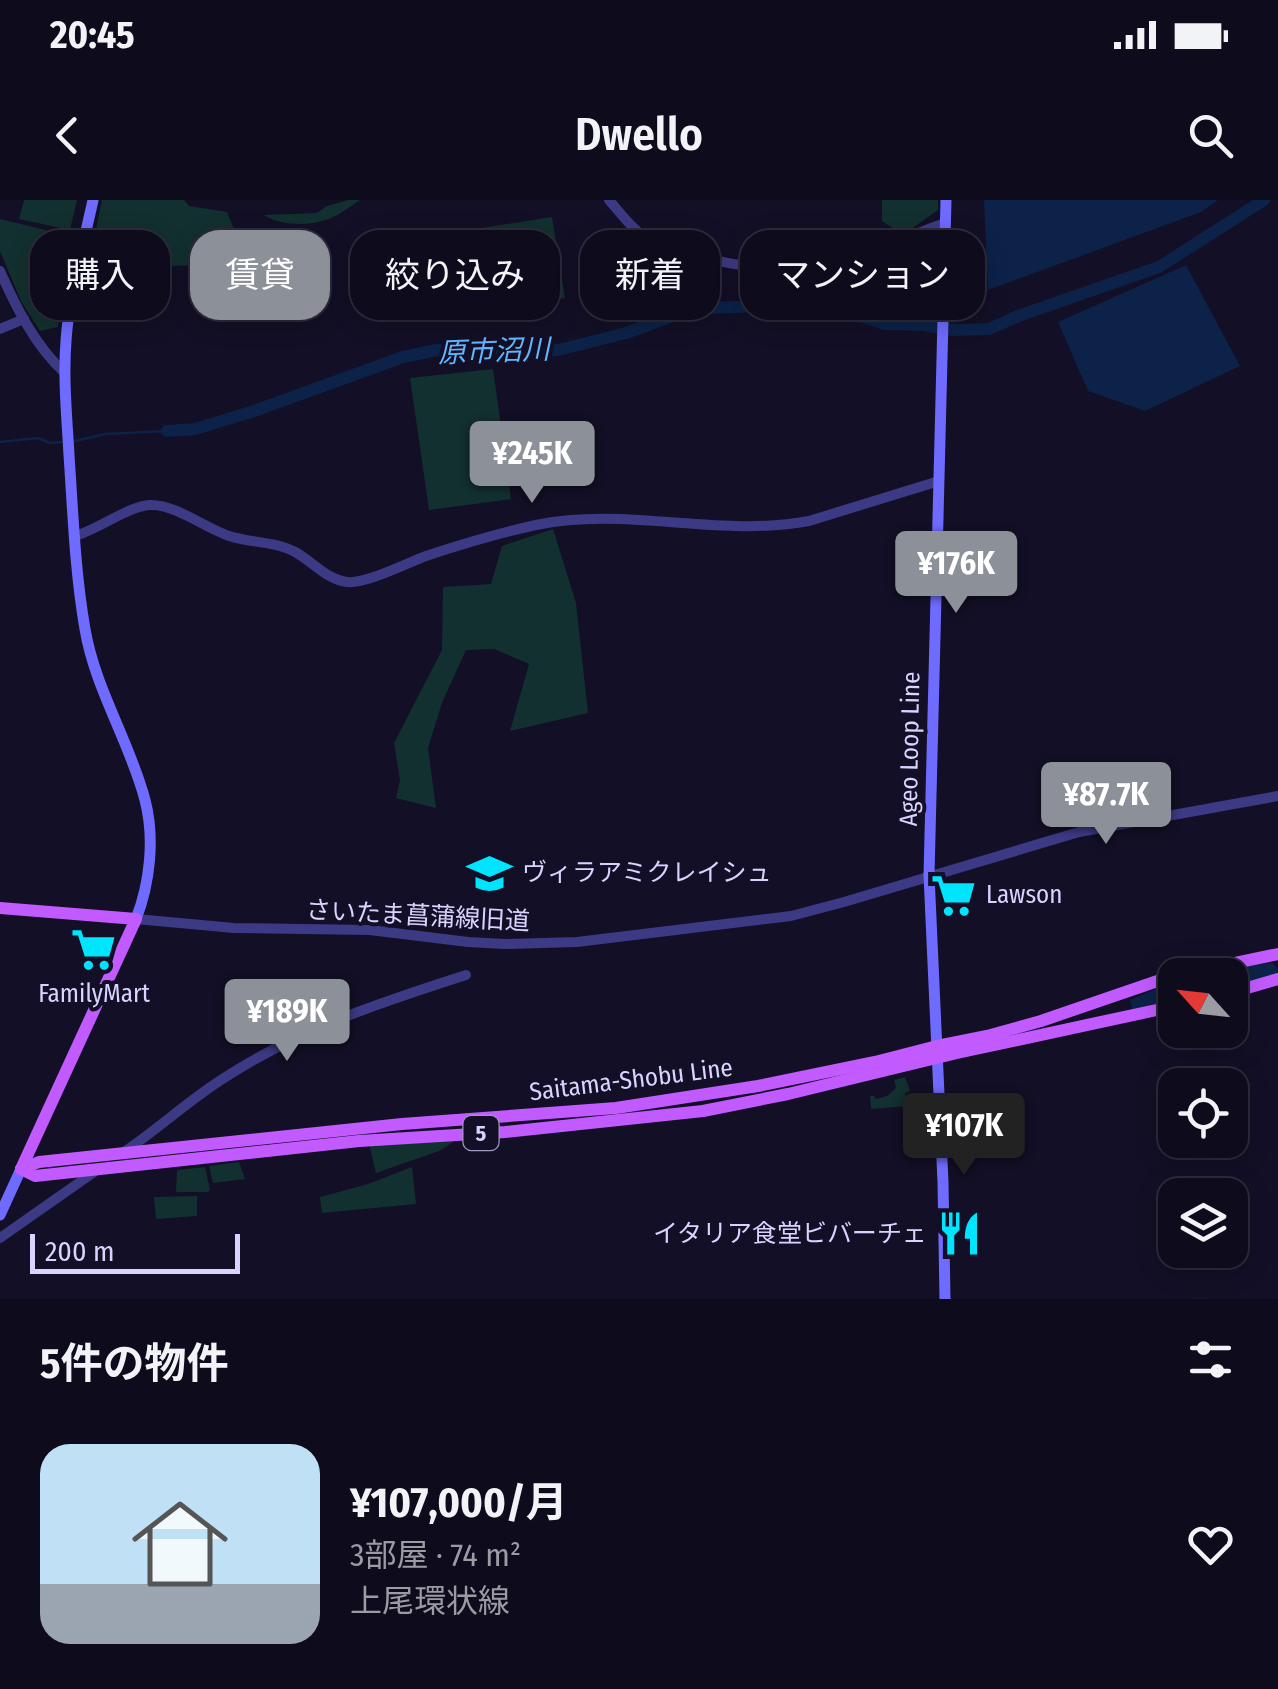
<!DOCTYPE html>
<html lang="ja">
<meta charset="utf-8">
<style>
body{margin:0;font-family:"Fira Sans Condensed","Noto Sans JP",sans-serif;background:#1c1929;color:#f1f3f6;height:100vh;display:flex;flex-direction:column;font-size:38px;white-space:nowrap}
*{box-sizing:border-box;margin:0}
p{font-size:32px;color:#9b9ba3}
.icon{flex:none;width:55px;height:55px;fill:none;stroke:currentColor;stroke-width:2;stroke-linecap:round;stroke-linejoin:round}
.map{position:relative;height:1099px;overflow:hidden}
.drawer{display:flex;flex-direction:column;background:#0e0b1c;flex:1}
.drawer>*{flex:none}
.banner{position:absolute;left:30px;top:30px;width:1220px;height:90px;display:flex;gap:20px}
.needle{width:65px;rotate:297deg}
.buttons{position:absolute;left:1158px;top:758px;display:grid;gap:20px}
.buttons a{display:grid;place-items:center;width:90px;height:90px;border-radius:20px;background:#0e0b1c;box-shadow:0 5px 25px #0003,0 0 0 2px #2e2b3b;font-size:50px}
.scale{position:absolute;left:30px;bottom:25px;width:210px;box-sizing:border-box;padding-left:10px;border:5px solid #d9d4ff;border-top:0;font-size:28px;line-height:35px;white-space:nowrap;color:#d9d4ff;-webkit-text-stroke:8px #130f26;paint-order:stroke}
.price{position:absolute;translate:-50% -85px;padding:0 22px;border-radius:10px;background:#8c9099;color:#fff;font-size:32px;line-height:65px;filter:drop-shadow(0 2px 5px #0008)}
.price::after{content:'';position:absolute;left:50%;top:60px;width:30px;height:22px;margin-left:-15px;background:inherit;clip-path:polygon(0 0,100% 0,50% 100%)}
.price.selected{background:#222;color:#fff}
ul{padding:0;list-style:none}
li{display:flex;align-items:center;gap:30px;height:250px;padding:0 40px}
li+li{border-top:2px solid #2e2b3b}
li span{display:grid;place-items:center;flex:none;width:280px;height:200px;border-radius:30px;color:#555}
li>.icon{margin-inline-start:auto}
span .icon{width:120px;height:120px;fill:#fffc;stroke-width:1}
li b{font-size:42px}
h2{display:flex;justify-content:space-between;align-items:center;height:120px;padding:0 40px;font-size:42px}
.tag{padding:0 35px;border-radius:30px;background:#0e0b1c;box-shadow:0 5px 25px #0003,0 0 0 2px #2e2b3b;font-size:35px;line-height:90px}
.tag.selected{background:#8c9099;color:#fff}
.status{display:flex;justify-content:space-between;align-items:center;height:70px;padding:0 50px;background:#0e0b1c;direction:ltr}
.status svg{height:28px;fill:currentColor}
header{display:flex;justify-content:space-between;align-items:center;height:130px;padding:0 40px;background:#0e0b1c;font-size:45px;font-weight:600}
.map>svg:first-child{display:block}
</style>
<div class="status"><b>20:45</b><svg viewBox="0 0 49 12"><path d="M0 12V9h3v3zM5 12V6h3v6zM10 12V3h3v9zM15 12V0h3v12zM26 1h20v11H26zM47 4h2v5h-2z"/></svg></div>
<header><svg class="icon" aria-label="back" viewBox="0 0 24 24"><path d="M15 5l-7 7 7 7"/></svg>Dwello<svg class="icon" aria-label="search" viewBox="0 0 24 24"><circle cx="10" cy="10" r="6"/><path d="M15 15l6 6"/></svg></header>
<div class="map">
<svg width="1278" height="1099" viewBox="0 0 1278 1099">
<rect width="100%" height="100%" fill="#130f26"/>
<g fill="#12302f">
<path d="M 24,0 L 77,0 L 70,30 L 19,19 Z"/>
<path d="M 102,0 L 184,0 L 189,6 L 227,12 L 239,41 L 204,65 L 166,66 L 132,75 L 91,102 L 91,55 Z"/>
<path d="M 348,0 L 360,0 C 348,8 336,18 322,21 C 305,26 278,25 264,15 L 317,13 L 327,6 Z"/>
<path d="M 882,0 L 938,0 L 938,10 L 911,29 L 898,32 L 882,21 Z"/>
<path d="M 552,17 L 565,98 L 433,119 L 424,37 Z"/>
<path d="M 0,19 L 75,37 L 63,92 L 58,127 L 40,131 L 21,101 L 0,51 Z"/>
<path d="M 493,169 L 511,299 L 429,310 L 410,178 Z"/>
<path d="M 553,329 L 576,403 L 588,513 L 510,531 L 529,464 L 494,449 L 466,450 L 442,503 L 428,548 L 436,608 L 396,598 L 400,580 L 394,543 L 442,450 L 443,387 L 491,384 L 502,346 Z"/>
<path d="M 905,877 L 910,891 L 905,893 L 908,906 L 871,909 L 870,896 L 874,896 L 876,899 L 887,896 L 896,888 L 894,880 Z"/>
<path d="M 455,941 L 439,951 L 376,973 L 370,948 L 370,944 Z"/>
<path d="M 239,962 L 245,979 L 213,983 L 209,966 Z"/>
<path d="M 205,967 L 210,990 L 208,992 L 176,992 L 177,970 Z"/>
<path d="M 412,967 L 416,1004 L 322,1013 L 320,997 L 368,984 Z"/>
<path d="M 197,996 L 197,1016 L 156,1019 L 154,997 Z"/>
</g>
<g fill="#0c2248">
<path d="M 984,0 L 1218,0 L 1201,12 L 988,90 Z"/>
<path d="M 1186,65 L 1240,166 L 1145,211 L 1088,191 L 1058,122 Z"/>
<path d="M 1272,763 L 1278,768 L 1277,774 L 1230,787 L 1230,775 L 1196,775 L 1233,767 Z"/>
<path d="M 1175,781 L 1175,800 L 1133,810 L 1130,800 Z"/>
</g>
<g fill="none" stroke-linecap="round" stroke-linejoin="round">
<g stroke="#0c2248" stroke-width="2.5">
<path d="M 75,241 L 105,234 L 167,231"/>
<path d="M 0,242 L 38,238 L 50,243 L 62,242"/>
</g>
<path stroke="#0c2248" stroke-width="12" d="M 167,231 L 195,229 L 254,211 L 403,157 L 437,150 L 497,153 L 558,150 L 626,133 L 673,116 L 709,108 L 759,106 L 864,117 L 885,124 L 924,125 L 953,130 L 989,129 L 1018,116 L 1159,67 L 1264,0"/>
<g stroke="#3d3a85" stroke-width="10">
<path d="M 609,0 C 622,15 635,33 654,43 C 672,52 749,70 768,66 C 788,61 804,45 825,41 C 845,38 866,44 887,42 C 908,40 926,28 946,23"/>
<path d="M 0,71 C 16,107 35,146 65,173"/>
<path d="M 0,129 L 24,119"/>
<path d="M 75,336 C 97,330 132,304 152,305 C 175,305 206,328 229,336 C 250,343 275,341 295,352 C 312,361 327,380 347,382 C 366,384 407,363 426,356 C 462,344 499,333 536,325 C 626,306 719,338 809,321 L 939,281"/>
<path d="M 136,719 L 234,728 L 370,730 L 468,742 L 505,744 L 577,742 L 791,716 L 844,702 L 1079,632 L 1278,596"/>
<path d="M 124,952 C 158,929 189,900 224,878 C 299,829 382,802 466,775"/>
<path d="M 0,1038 L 97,970"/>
</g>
<g stroke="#6f6bff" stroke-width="11">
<path d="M 93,0 C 83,47 69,94 66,141 C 63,179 67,218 69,255 C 73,313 75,372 85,429 C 95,489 130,542 145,600 C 155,638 150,683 136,719"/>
<path d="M 0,1015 L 21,969"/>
<path d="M 945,1099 L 943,982 L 929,675 L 946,0"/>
</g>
<g stroke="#c25bff" stroke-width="12">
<path d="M 0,708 L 136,719 L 21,969"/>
<path d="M 1177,775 L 1278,754"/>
<path d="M 1230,793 L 1278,779"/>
<path d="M 21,969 L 39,962 L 402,924 L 616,908 L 758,886 L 875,862 L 937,846 L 987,836 L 1041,821 L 1175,775"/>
<path d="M 21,969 L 35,976 L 359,941 L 505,932 L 703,911 L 788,894 L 957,853 L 1175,806"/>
</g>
</g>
<defs>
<symbol id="school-bare" viewBox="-9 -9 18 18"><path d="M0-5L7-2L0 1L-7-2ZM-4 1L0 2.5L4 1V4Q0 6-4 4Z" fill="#00e5ff" stroke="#130f26" stroke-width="2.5" paint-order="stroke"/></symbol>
<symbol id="supermarket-bare" viewBox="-9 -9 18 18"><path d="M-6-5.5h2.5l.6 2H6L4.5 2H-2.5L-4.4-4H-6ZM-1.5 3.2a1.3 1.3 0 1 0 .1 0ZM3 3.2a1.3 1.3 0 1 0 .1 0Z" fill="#00e5ff" stroke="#130f26" stroke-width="2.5" paint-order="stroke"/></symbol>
<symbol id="restaurant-bare" viewBox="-9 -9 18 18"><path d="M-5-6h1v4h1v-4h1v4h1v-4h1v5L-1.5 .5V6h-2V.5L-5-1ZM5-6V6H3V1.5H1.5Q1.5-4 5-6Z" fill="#00e5ff" stroke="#130f26" stroke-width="2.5" paint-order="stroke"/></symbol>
</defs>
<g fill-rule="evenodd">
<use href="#school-bare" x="458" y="642" width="63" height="63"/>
<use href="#supermarket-bare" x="922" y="664" width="63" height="63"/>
<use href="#supermarket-bare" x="62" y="718" width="63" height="63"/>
<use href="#restaurant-bare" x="928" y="1002" width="63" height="63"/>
</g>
<g text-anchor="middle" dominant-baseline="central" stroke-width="8" stroke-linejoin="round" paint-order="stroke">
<rect fill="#130f26" stroke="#9e99be" stroke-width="2.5" x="463.5" y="916" width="35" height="34" rx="8"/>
<g font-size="22" font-weight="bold" fill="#d9d4ff">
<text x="481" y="933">5</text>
</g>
<g font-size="25" fill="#d9d4ff" stroke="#130f26">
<text transform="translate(910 549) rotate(-89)">Ageo Loop Line</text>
<text transform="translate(418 716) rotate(3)">さいたま菖蒲線旧道</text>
<text transform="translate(631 880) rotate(-7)">Saitama-Shobu Line</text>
</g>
<g font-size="25" fill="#d9d4ff" stroke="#130f26" text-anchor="start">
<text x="522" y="673">ヴィラアミクレイシュ</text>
<text x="986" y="695">Lawson</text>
<text x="94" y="794" text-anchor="middle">FamilyMart</text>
<text x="927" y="1034" text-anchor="end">イタリア食堂ビバーチェ</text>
</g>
<g font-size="28" font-style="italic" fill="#62b6ff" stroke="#130f26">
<text transform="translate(494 151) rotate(-2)">原市沼川</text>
</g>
</g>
</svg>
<div class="buttons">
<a><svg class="needle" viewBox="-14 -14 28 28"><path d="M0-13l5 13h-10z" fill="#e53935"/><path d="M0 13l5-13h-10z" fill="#9b9ba3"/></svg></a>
<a><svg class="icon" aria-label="locate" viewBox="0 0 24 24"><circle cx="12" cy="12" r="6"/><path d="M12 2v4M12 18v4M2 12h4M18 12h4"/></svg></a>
<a><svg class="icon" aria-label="layers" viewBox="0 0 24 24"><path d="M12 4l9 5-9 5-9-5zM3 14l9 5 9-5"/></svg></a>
</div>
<div class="scale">200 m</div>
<b class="price" style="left:532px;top:306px">¥245K</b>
<b class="price" style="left:956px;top:416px">¥176K</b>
<b class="price" style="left:1106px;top:647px">¥87.7K</b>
<b class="price" style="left:287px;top:864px">¥189K</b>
<b class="price selected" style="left:964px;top:978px">¥107K</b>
<div class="banner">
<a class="tag">購入</a>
<a class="tag selected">賃貸</a>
<a class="tag">絞り込み</a>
<a class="tag">新着</a>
<a class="tag">マンション</a>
</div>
</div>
<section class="drawer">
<h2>5件の物件<svg class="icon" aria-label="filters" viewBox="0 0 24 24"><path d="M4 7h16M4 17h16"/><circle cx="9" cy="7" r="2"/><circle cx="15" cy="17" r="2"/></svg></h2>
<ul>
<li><span style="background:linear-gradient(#bfe0f5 70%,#9aa5b1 0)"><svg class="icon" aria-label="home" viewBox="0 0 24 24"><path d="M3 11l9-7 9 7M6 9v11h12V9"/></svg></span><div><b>¥107,000/月</b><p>3部屋 · 74 m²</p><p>上尾環状線</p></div><svg class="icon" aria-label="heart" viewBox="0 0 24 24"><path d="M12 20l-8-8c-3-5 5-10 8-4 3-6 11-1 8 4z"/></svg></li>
</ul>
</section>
